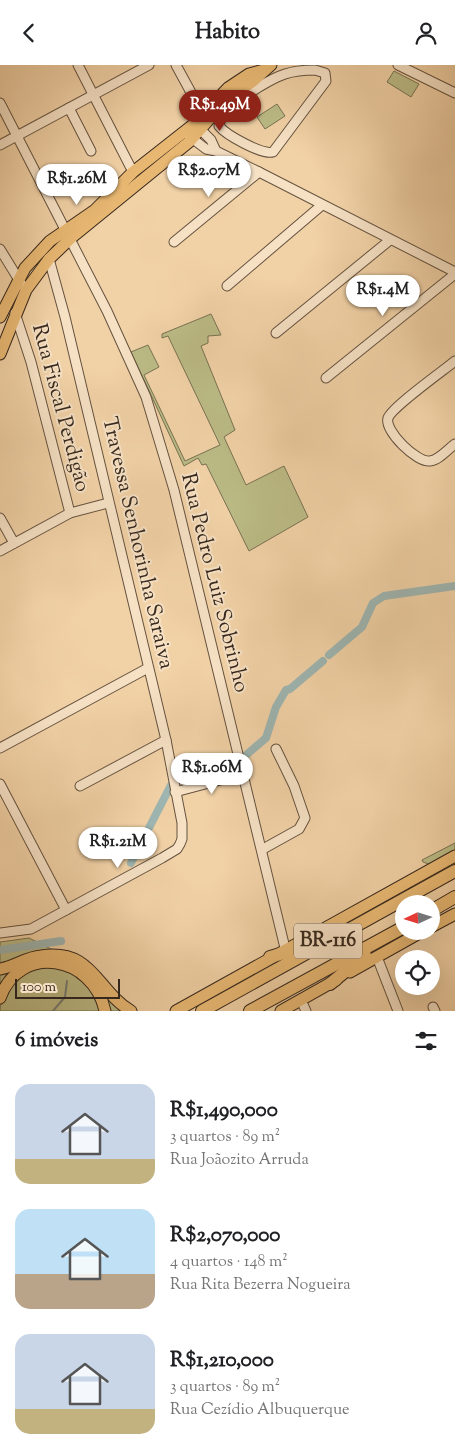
<!DOCTYPE html>
<html lang="pt">
<meta charset="utf-8">
<style>
body{margin:0;font-family:"Sorts Mill Goudy",serif;background:#f6f6f6;color:#202124;height:100vh;display:flex;flex-direction:column;font-size:19px;white-space:nowrap}
*{box-sizing:border-box;margin:0}
p{font-size:16px;color:#757577}
.icon{flex:none;width:28px;height:28px;fill:none;stroke:currentColor;stroke-width:2;stroke-linecap:round;stroke-linejoin:round}
.map{position:relative;height:946px;overflow:hidden}
.side{display:flex;flex-direction:column;background:#fff;flex:1}
.side>*{flex:none}
.needle{width:32px;rotate:266deg}
.controls{position:absolute;left:395px;top:830px;display:grid;gap:10px}
.controls a{display:grid;place-items:center;width:45px;height:45px;border-radius:50%;background:#fff;box-shadow:0 5px 20px #0002;font-size:25px}
.scale{position:absolute;left:15px;bottom:12px;width:105px;box-sizing:border-box;padding-left:5px;border:2px solid #36281d;border-top:0;font-size:14px;line-height:18px;white-space:nowrap;color:#36281d;-webkit-text-stroke:4px #f6e1c5;paint-order:stroke}
.price{position:absolute;translate:-50% -42px;padding:0 11px;border-radius:18px;background:#fff;color:#222;font-size:16px;line-height:32px;filter:drop-shadow(0 1px 2px #0008)}
.price::after{content:'';position:absolute;left:50%;top:30px;width:15px;height:11px;margin-left:-8px;background:inherit;clip-path:polygon(0 0,100% 0,50% 100%)}
.price.on{background:#8f2418;color:#fff}
ul{padding:0;list-style:none}
li{display:flex;align-items:center;gap:15px;height:125px;padding:0 15px}
li span{display:grid;place-items:center;flex:none;width:140px;height:100px;border-radius:15px;color:#555}
li>.icon{margin-inline-start:auto}
span .icon{width:60px;height:60px;fill:#fffc;stroke-width:1}
li b{font-size:21px}
h2{display:flex;justify-content:space-between;align-items:center;height:60px;padding:0 15px;font-size:21px}
header{display:flex;justify-content:space-between;align-items:center;height:65px;padding:0 15px;background:#fff;font-size:22px;font-weight:800}
.map>svg:first-child{display:block}
</style>
<header><svg class="icon" aria-label="back" viewBox="0 0 24 24"><path d="M15 5l-7 7 7 7"/></svg>Habito<svg class="icon" aria-label="person" viewBox="0 0 24 24"><circle cx="12" cy="8" r="4"/><path d="M4 21q1-7 8-7t8 7"/></svg></header>
<div class="map">
<svg width="455" height="946" viewBox="0 0 455 946">
<rect width="100%" height="100%" fill="#f1d1a6"/>
<filter id="stains"><feTurbulence type="fractalNoise" baseFrequency=".004" numOctaves="4"/><feColorMatrix values="0 0 0 0 .2 0 0 0 0 .09 0 0 0 0 .02 0 0 0 .5 -.17"/></filter>
<radialGradient id="worn" r=".72"><stop offset=".6" stop-color="#630" stop-opacity="0"/><stop offset="1" stop-color="#630" stop-opacity=".3"/></radialGradient>
<g fill="#bbbb86" stroke="#787252">
<path d="M 394,6 L 419,19 L 411,32 L 387,17 Z"/>
<path d="M 277,39 L 285,51 L 265,64 L 257,52 Z"/>
<path d="M 211,249 L 221,270 L 208,271 L 208,278 L 201,281 L 235,365 L 224,372 L 246,420 L 284,401 L 308,452 L 249,486 L 206,399 L 202,400 L 198,393 L 184,401 L 131,287 L 148,280 L 159,302 L 144,310 L 185,396 L 220,380 L 168,271 L 162,273 L 162,269 Z"/>
<path d="M 455,778 L 455,787 L 431,800 L 423,797 L 422,795 Z"/>
<path d="M 29,873 L 55,886 L 0,900 L 0,877 Z"/>
<path d="M 53,893 C 98,898 94,926 124,946 L 108,946 C 98,906 58,879 19,903 C 11,908 6,916 0,923 L 0,907 L 41,894 Z"/>
<path d="M 39,902 L 61,902 L 87,916 L 101,946 L 0,946 C 1,923 20,910 39,902 Z"/>
</g>
<g fill="none" stroke-linecap="round" stroke-linejoin="round">
<path stroke="#747d76" stroke-width="2" d="M 53,946 L 65,932 L 67,916"/>
<g stroke="#9eb5b1" stroke-width="8">
<path d="M 329,590 L 362,562 L 373,538 L 384,531 L 455,521"/>
<path d="M 245,691 L 266,673 L 276,642 L 286,625 L 290,624 L 323,596"/>
<path d="M 194,714 L 232,700"/>
<path d="M 131,798 L 171,720"/>
<path d="M 0,885 L 61,876"/>
</g>
<defs>
<g id="minor">
<path d="M 78,0 L 133,107"/>
<path d="M 176,0 L 206,55"/>
<path d="M 398,0 L 455,28"/>
<path d="M 315,5 L 325,8 L 326,16 L 273,87 C 262,90 226,70 219,61 C 219,44 269,14 285,9 C 294,6 305,5 315,5 Z"/>
<path d="M 0,38 L 107,246 L 146,332 L 174,425 L 285,883"/>
<path d="M 69,43 L 91,86"/>
<path d="M 197,61 L 211,75 L 216,86"/>
<path d="M 189,71 L 206,84 L 216,86 L 259,107 L 455,207"/>
<path d="M 0,80 L 149,0"/>
<path d="M 174,177 L 259,107"/>
<path d="M 0,184 L 22,220"/>
<path d="M 227,221 L 322,140"/>
<path d="M 15,248 L 31,297 L 70,448"/>
<path d="M 276,268 L 390,175"/>
<path d="M 455,296 C 444,305 392,342 388,353 C 384,366 417,398 430,396 C 439,395 448,384 455,379"/>
<path d="M 326,313 L 455,209"/>
<path d="M 0,453 L 14,478"/>
<path d="M 0,486 L 70,448 L 108,438"/>
<path d="M 0,683 L 148,603"/>
<path d="M 0,719 L 66,845"/>
<path d="M 80,721 L 166,675"/>
<path d="M 175,727 L 243,709"/>
<path d="M 263,784 L 299,764 L 305,753 L 294,721 L 276,684"/>
<path d="M 0,868 L 31,864 L 162,793 L 177,784 L 180,779 L 182,774 L 182,758 L 166,675 L 65,252 L 49,194"/>
<path d="M 377,892 L 398,946"/>
<path d="M 301,935 L 306,946"/>
<path d="M 433,942 L 435,946"/>
</g>
<g id="major">
<path d="M 0,252 L 25,203 L 50,176 L 95,145 L 133,107 L 194,59 L 228,23 L 249,9 L 264,5"/>
<path d="M 0,289 L 26,225 L 49,194 L 71,173 L 189,77 L 226,35 L 252,17 L 271,0"/>
<path d="M 431,862 L 455,849"/>
<path d="M 0,904 C 14,902 26,892 41,891 C 93,883 96,925 131,946"/>
<path d="M 350,907 L 423,866"/>
<path d="M 0,933 C 20,878 93,890 105,946"/>
<path d="M 176,946 L 455,791"/>
<path d="M 281,946 L 336,915"/>
</g>
<g id="highway">
<path d="M 431,846 L 455,832"/>
<path d="M 270,892 L 308,881"/>
<path d="M 330,919 L 365,890"/>
<path d="M 202,946 L 455,806"/>
<path d="M 250,946 L 404,862"/>
</g>
</defs>
<use href="#minor" stroke="#65523f" stroke-width="11"/>
<use href="#major" stroke="#36281d" stroke-width="13"/>
<use href="#highway" stroke="#36281d" stroke-width="14"/>
<use href="#minor" stroke="#f6e1c5" stroke-width="9"/>
<use href="#major" stroke="#e8b873" stroke-width="11"/>
<use href="#highway" stroke="#e8b873" stroke-width="12"/>
</g>
<g text-anchor="middle" dominant-baseline="central" stroke-width="4" stroke-linejoin="round" paint-order="stroke">
<rect fill="#f6e1c5" stroke="#70604f" stroke-width="1" x="294" y="858.5" width="68" height="35" rx="4"/>
<g font-size="20" font-weight="bold" fill="#36281d">
<text x="328" y="876">BR-116</text>
</g>
<g font-size="21" fill="#36281d" stroke="#f6e1c5">
<text transform="translate(60 343) rotate(75)">Rua Fiscal Perdigão</text>
<text transform="translate(137 478) rotate(77)">Travessa Senhorinha Saraiva</text>
<text transform="translate(214 518) rotate(76)">Rua Pedro Luiz Sobrinho</text>
</g>
</g>
<rect width="100%" height="100%" filter="url(#stains)"/>
<rect width="100%" height="100%" fill="url(#worn)"/>
</svg>
<div class="controls">
<a><svg class="needle" viewBox="-14 -14 28 28"><path d="M0-13l5 13h-10z" fill="#e53935"/><path d="M0 13l5-13h-10z" fill="#757577"/></svg></a>
<a><svg class="icon" aria-label="locate" viewBox="0 0 24 24"><circle cx="12" cy="12" r="6"/><path d="M12 2v4M12 18v4M2 12h4M18 12h4"/></svg></a>
</div>
<div class="scale">100 m</div>
<b class="price on" style="left:220px;top:67px">R$1.49M</b>
<b class="price" style="left:209px;top:133px">R$2.07M</b>
<b class="price" style="left:77px;top:141px">R$1.26M</b>
<b class="price" style="left:383px;top:252px">R$1.4M</b>
<b class="price" style="left:212px;top:730px">R$1.06M</b>
<b class="price" style="left:118px;top:804px">R$1.21M</b>
</div>
<section class="side">
<h2>6 imóveis<svg class="icon" aria-label="filters" viewBox="0 0 24 24"><path d="M4 7h16M4 17h16"/><circle cx="9" cy="7" r="2"/><circle cx="15" cy="17" r="2"/></svg></h2>
<ul>
<li><span style="background:linear-gradient(#c9d6e8 75%,#c2b280 0)"><svg class="icon" aria-label="home" viewBox="0 0 24 24"><path d="M3 11l9-7 9 7M6 9v11h12V9"/></svg></span><div><b>R$1,490,000</b><p>3 quartos · 89 m²</p><p>Rua Joãozito Arruda</p></div></li>
<li><span style="background:linear-gradient(#bfe0f5 65%,#b9a48a 0)"><svg class="icon" aria-label="home" viewBox="0 0 24 24"><path d="M3 11l9-7 9 7M6 9v11h12V9"/></svg></span><div><b>R$2,070,000</b><p>4 quartos · 148 m²</p><p>Rua Rita Bezerra Nogueira</p></div></li>
<li><span style="background:linear-gradient(#c9d6e8 75%,#c2b280 0)"><svg class="icon" aria-label="home" viewBox="0 0 24 24"><path d="M3 11l9-7 9 7M6 9v11h12V9"/></svg></span><div><b>R$1,210,000</b><p>3 quartos · 89 m²</p><p>Rua Cezídio Albuquerque</p></div></li>
</ul>
</section>
